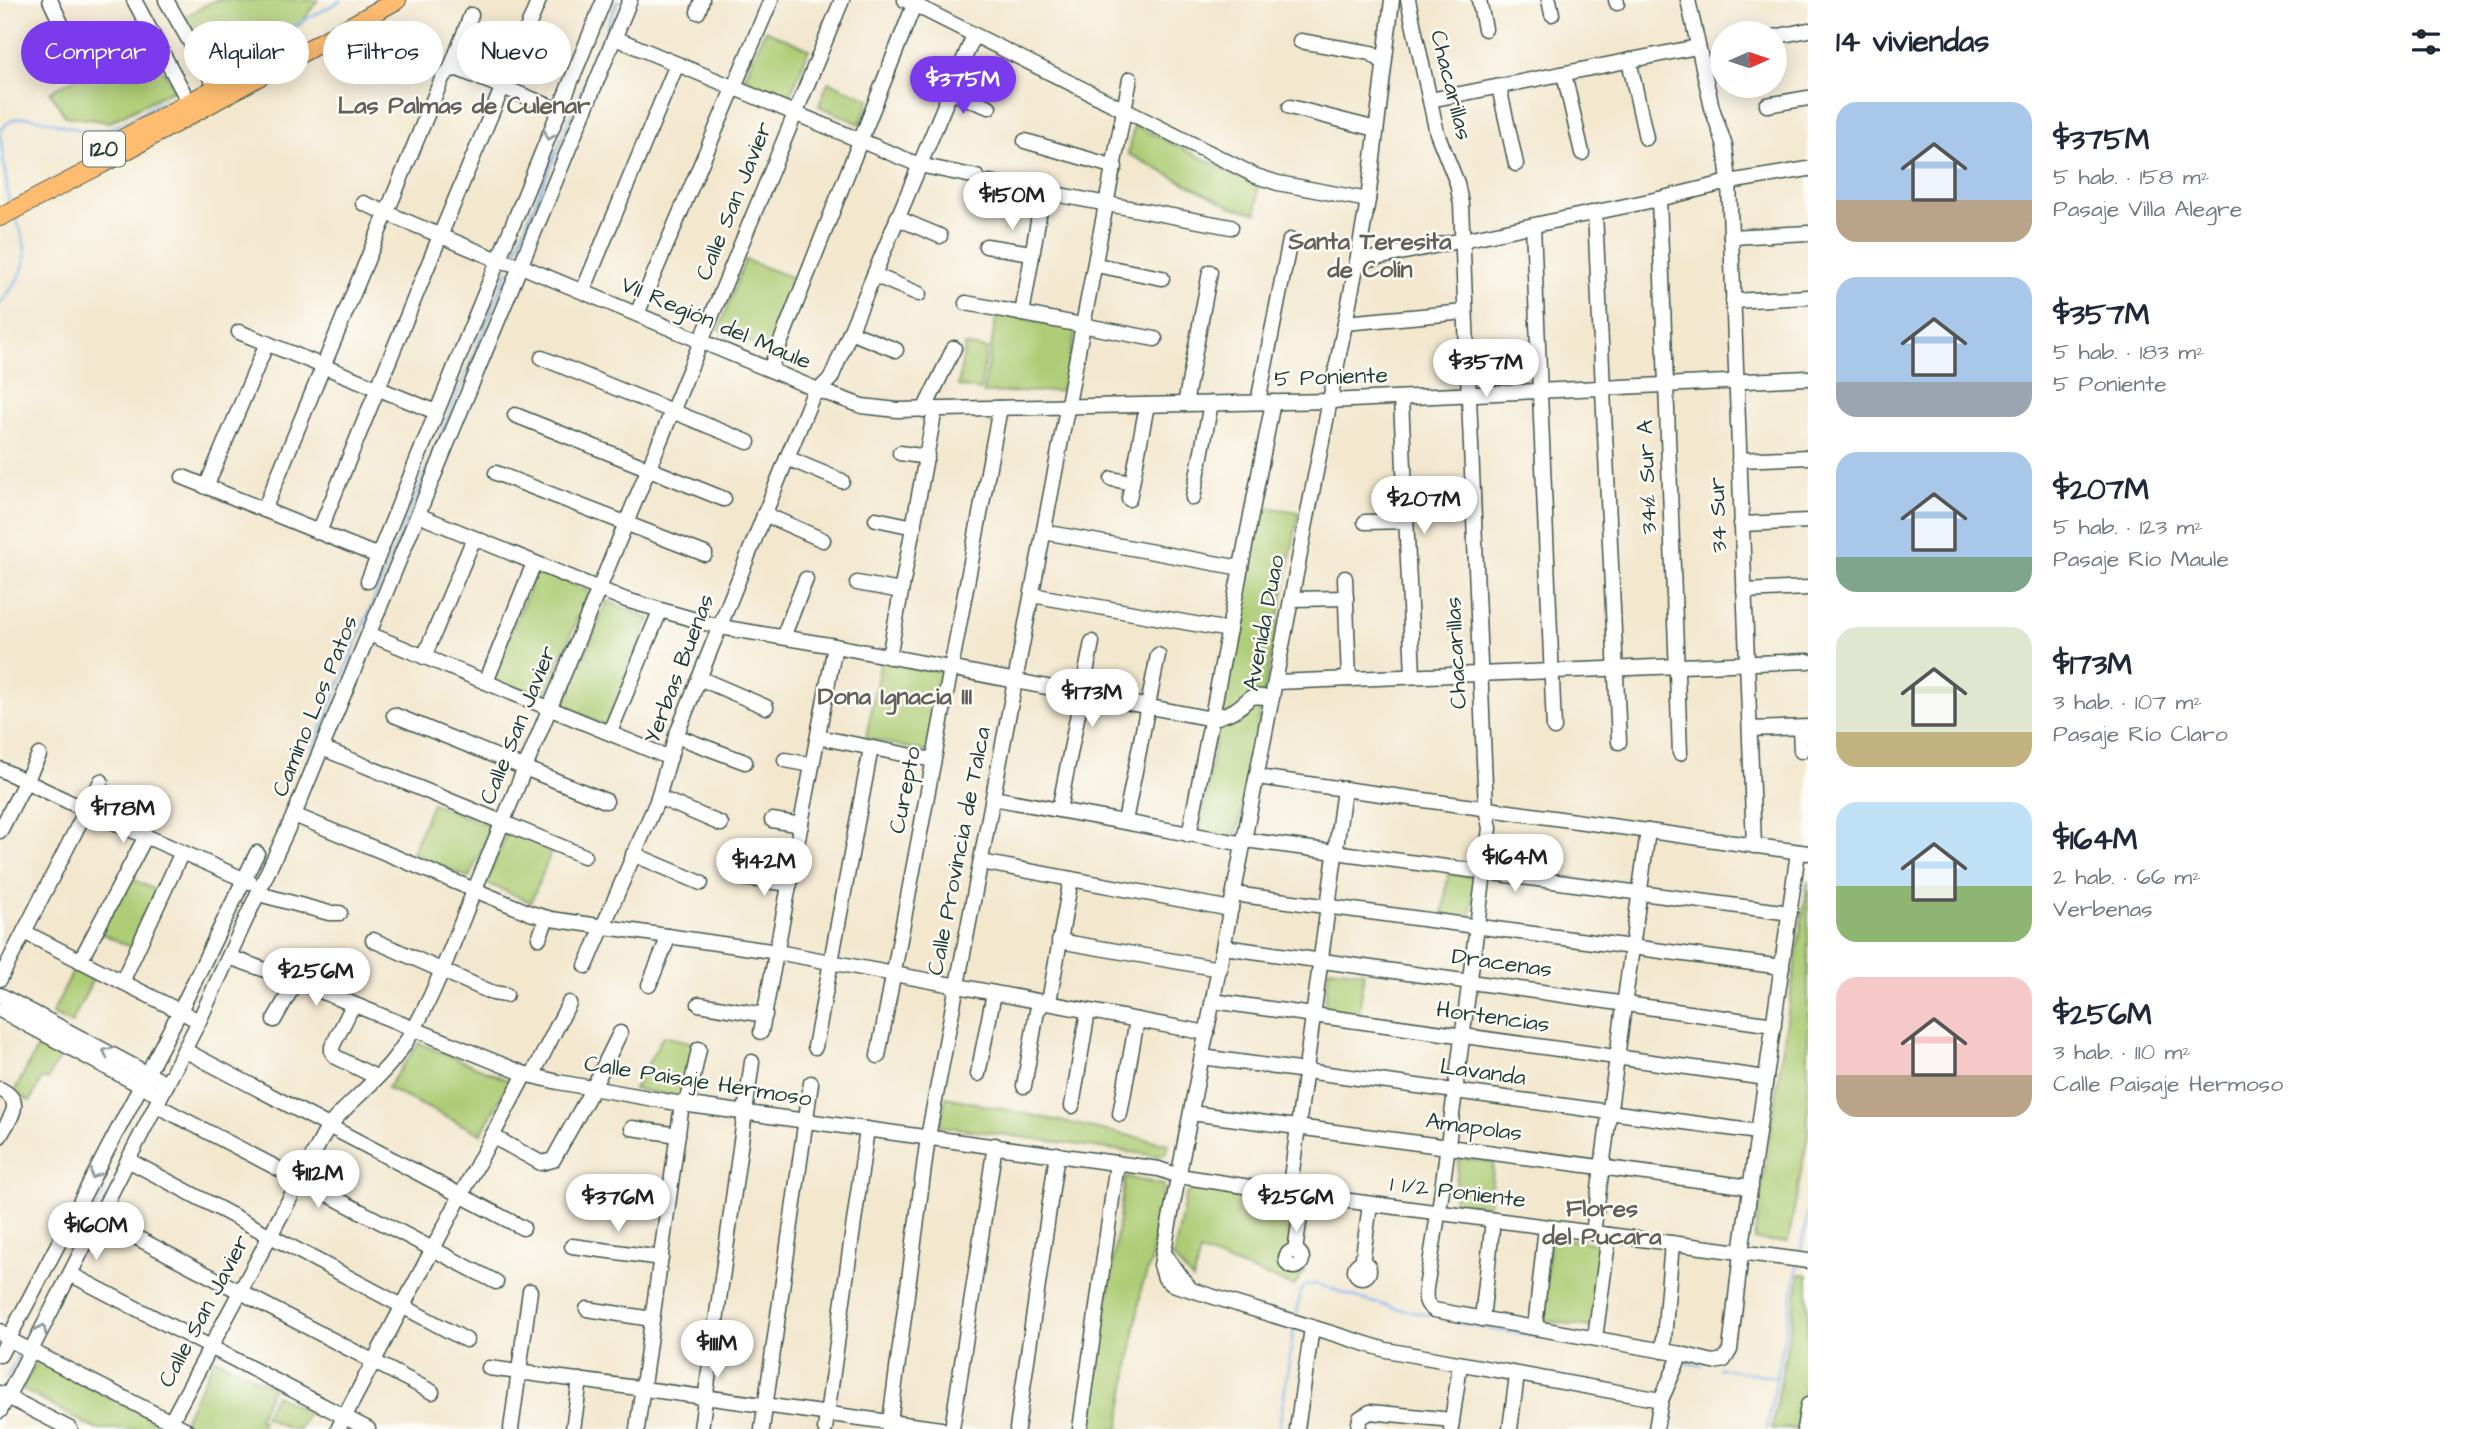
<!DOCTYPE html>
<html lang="es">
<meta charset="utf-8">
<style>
body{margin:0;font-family:"Architects Daughter",sans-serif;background:#f2f2f3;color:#1f2937;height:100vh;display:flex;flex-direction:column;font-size:26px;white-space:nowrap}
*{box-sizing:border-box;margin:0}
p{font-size:23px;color:#747a83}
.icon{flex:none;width:38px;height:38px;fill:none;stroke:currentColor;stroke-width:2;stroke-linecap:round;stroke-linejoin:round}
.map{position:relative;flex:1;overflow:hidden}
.details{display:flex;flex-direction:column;background:#fff;width:665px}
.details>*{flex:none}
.banner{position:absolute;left:21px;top:21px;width:665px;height:63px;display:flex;gap:14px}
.needle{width:46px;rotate:87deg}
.buttons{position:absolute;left:1710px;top:21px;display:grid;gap:14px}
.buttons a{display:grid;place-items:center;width:77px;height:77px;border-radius:50%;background:#fff;box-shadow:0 4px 18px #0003;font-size:35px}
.price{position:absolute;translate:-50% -60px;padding:0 16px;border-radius:24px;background:#fff;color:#222;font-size:23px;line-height:46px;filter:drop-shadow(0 2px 4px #0008)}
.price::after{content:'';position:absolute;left:50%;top:42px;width:21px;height:16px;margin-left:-10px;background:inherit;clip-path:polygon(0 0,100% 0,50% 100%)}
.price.active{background:#7c3aed;color:#fff}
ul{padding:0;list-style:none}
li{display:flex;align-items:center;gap:21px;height:175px;padding:0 28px}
li span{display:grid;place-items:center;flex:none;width:196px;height:140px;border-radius:21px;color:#555}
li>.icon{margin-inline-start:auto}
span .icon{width:84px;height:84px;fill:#fffc;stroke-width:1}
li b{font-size:30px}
h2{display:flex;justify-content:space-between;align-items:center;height:84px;padding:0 28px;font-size:30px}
.tag{padding:0 24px;border-radius:32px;background:#fff;box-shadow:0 4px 18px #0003;font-size:24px;line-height:63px}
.tag.active{background:#7c3aed;color:#fff}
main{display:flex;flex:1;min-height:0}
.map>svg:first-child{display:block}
</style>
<main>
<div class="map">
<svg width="1808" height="1429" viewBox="0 0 1808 1429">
<rect width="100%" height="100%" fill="#fdfcf7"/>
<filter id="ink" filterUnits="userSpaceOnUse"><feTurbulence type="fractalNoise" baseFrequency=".0143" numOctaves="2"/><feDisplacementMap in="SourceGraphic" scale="14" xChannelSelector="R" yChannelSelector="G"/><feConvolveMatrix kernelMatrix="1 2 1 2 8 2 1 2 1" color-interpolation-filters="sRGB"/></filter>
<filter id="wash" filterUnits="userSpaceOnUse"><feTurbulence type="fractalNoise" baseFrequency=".00686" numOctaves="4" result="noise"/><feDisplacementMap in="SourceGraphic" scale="28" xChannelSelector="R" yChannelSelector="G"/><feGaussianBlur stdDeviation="1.57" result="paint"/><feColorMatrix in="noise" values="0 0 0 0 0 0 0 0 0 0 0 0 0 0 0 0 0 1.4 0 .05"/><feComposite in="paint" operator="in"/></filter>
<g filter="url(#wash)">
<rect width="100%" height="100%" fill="#f3e7ce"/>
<g fill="#adcc74" stroke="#668454" stroke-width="2">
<path d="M 215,0 L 318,0 L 301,24 L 212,71 L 183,18 Z"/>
<path d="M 765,30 L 809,49 L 789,98 L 744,79 Z"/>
<path d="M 145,39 L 174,89 L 110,122 L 65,116 L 50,92 Z"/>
<path d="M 828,82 L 870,99 L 860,124 L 819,106 Z"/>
<path d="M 1134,125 L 1258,185 L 1257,213 L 1232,207 L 1128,154 Z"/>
<path d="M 745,260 L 799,280 L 771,351 L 719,330 Z"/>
<path d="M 997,313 L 1076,329 L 1063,387 L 1059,391 L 983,393 Z"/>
<path d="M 965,345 L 987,349 L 980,390 L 958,386 Z"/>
<path d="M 1260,506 L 1299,512 L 1237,833 L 1228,837 L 1203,832 L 1199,827 Z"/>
<path d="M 537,570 L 589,591 L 543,701 L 491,680 Z"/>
<path d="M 607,601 L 650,619 L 606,726 L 563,706 Z"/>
<path d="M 881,660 L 947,673 L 931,753 L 866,738 Z"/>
<path d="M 432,803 L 491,827 L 469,878 L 412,853 Z"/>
<path d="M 508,830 L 552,850 L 531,902 L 486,883 Z"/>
<path d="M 1448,874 L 1476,877 L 1470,919 L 1443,915 Z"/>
<path d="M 128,877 L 157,891 L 132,948 L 99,932 Z"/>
<path d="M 1808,879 L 1808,1135 L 1788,1242 L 1754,1240 Z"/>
<path d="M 1329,968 L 1364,972 L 1359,1016 L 1324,1012 Z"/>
<path d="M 74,969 L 93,979 L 71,1024 L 52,1014 Z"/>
<path d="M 663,1036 L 695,1043 L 684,1098 L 634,1089 Z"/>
<path d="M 41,1041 L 62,1053 L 47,1080 L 42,1078 L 30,1101 L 14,1092 Z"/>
<path d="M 419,1043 L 510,1081 L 481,1134 L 387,1088 Z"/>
<path d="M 946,1097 L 1169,1144 L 1166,1153 L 1159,1156 L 940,1126 Z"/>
<path d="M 1459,1158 L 1494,1162 L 1489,1206 L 1454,1202 Z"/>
<path d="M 1125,1177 L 1164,1185 L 1151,1262 L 1142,1286 L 1119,1429 L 1089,1429 Z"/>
<path d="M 1193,1188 L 1301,1203 L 1293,1250 L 1288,1254 C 1286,1267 1293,1271 1305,1271 L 1294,1286 L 1200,1252 L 1193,1280 L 1173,1258 L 1186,1195 Z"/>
<path d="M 1551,1236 L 1602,1245 L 1591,1327 L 1540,1320 Z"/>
<path d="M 1800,1274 L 1808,1275 L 1808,1369 L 1798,1429 L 1772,1429 Z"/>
<path d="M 215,1358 L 273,1387 L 258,1418 L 263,1421 L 259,1429 L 198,1429 L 183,1422 Z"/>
<path d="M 38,1359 L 164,1426 L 162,1429 L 95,1429 L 22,1389 Z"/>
<path d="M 275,1395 L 308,1412 L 299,1429 L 288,1429 L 264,1416 Z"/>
</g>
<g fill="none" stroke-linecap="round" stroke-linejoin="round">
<g stroke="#79b3ea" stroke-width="2.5">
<path d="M 224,64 L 342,0"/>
<path d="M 0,131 C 3,128 8,122 12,120 C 34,111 67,130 89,131 C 115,133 143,111 165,99"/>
<path d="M 0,134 L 9,203"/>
<path d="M 515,253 L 618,0"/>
<path d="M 0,304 C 26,270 33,260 16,218"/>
<path d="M 283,823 L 508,270"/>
<path d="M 1800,1254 L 1808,1213"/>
<path d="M 1296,1318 L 1300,1292 L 1305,1286 L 1317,1284 L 1371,1302 L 1430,1316"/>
<path d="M 1443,1319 L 1499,1331 L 1554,1338"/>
<path d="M 29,1334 L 104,1192"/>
<path d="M 1684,1362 L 1702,1366"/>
<path d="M 1719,1368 L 1777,1377"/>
<path d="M 7,1377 L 20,1352"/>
<path d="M 1279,1429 L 1294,1328"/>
<path d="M 1767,1429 L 1798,1264"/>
</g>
</g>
</g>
<g filter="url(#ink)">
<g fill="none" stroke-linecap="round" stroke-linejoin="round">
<defs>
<g id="minor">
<path d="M 50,0 L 70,42"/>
<path d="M 134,0 L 193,110"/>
<path d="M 166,0 L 221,96"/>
<path d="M 905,0 L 1256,176 L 1278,183 L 1368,200"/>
<path d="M 1392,0 L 1368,200 L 1357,262 L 1161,1265 L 1165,1278 L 1172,1284 L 1386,1350 L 1661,1400"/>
<path d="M 1408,0 L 1437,133 L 1457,183 L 1461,204 L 1486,809 L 1490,828 L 1441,1197 L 1426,1288 C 1425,1298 1425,1304 1434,1310 L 1681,1354 L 1713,1362 L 1724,1360 L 1730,1350 L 1741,1253 L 1798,852"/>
<path d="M 1479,0 L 1485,29"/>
<path d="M 1549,0 L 1552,14"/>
<path d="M 1616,0 L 1617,3"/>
<path d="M 1688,0 L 1712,108 L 1725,146 L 1729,182 L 1754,846"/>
<path d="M 698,12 L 702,0"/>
<path d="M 1774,37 L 1808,30"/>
<path d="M 615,38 L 919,165 L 977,177"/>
<path d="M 1300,41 L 1371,53 L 1384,63"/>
<path d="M 1629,60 L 1646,138"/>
<path d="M 450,70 L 458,69 L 559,110"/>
<path d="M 1564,74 L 1582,153"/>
<path d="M 1499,87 L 1516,164"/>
<path d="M 950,92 L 989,107"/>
<path d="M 1430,100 L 1697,47"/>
<path d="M 1767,105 L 1808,98"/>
<path d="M 1290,107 L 1376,129"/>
<path d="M 1025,141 L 1115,167"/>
<path d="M 990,182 L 1231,227"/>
<path d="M 1659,199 L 1680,753"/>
<path d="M 363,203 L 498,260 L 521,266 L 818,390 L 862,406 L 897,410 L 1330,401 L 1808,378"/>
<path d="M 1595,212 L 1619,742"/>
<path d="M 897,218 L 940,236"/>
<path d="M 1533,226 L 1554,728"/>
<path d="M 1731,237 L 1808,233"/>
<path d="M 986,246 L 1032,253"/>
<path d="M 1357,262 L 1659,199 L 1729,182 L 1808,169"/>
<path d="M 1096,265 L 1162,278"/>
<path d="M 874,275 L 919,294"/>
<path d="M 583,291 L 677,64"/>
<path d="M 1733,301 L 1808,297"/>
<path d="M 966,303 L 1155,339"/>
<path d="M 637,314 L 771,0"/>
<path d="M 1022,314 L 1043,192"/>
<path d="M 1345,323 L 1465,312"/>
<path d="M 239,332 L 436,412"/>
<path d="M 850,332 L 896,350"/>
<path d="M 542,358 L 748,442"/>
<path d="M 770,369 L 914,5"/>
<path d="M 1401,398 L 1413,676"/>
<path d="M 1258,402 L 1290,240"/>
<path d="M 1185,404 L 1210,272"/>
<path d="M 924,410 L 954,348"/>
<path d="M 515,415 L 724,499"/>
<path d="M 900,453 L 927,457"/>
<path d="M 787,458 L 842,481"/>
<path d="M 1739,460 L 1808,457"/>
<path d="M 496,473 L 705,554"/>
<path d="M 183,477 L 378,556"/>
<path d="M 1112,479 L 1132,483"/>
<path d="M 206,487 L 267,343"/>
<path d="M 1193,498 L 1211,403"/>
<path d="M 1129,499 L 1147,405"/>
<path d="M 264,510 L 443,76 L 450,70 L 471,15"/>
<path d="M 764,514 L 823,540"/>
<path d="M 418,515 L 626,600 L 720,627 L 835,646 L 1212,719 C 1219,716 1228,714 1235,710 C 1254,698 1243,694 1272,698"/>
<path d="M 876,519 L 914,527"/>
<path d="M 1365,522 L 1406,521"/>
<path d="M 1741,524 L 1808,521"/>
<path d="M 319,532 L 440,236 L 539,0"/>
<path d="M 1044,532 L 1241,568"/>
<path d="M 1345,578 L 1349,679"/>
<path d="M 368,581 L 604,0"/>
<path d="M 857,583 L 901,591"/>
<path d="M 1744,591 L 1808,588"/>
<path d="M 1032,595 L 1229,630"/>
<path d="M 1292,599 L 1346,598"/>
<path d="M 369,634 L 670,758"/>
<path d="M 783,637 L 806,579"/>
<path d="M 424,657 L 474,538"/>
<path d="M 889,657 L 935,409"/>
<path d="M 699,678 L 766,707"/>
<path d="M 486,682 L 534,563"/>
<path d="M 1276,682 L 1808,661"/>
<path d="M 394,715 L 606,801"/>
<path d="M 1800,728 L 1801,751"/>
<path d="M 1750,729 L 1808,727"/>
<path d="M 610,732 L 660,611"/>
<path d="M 676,736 L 745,762"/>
<path d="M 818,737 L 933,760"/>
<path d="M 322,748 L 584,856"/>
<path d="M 785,760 L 812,765"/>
<path d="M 0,769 L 86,810 L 250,882"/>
<path d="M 1257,777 L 1808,853"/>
<path d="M 658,797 L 721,824"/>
<path d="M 993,798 L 1244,844"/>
<path d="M 1059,810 L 1092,642"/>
<path d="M 294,815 L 530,913 L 551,919 L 777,952 L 1207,1033"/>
<path d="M 772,820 L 801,825"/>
<path d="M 1125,821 L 1158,655"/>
<path d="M 0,831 L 39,755"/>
<path d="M 1189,835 L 1273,402"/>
<path d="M 1245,840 L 1790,913"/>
<path d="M 633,854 L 701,883"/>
<path d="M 981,862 L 1231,909"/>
<path d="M 743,878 L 790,884"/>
<path d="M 259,894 L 329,913 L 340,913"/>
<path d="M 1234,894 L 1782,967"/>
<path d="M 24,932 L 199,1021"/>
<path d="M 539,938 L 547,918"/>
<path d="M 373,940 L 493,993 L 506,995"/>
<path d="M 1059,941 L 1220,969"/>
<path d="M 1224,947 L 1774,1025"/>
<path d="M 229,957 L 296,981 L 525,1074 L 558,1082 L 682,1104 L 1159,1169 L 1179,1176 L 1289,1193 L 1808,1261"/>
<path d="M 80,961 L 146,836"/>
<path d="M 586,966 L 657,801 L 676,736 L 787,458 L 812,397 L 831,378 L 974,35"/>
<path d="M 0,979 L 101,781"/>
<path d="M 122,982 L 182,852"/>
<path d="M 649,985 L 669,936"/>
<path d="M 0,995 L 167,1084"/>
<path d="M 1213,1001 L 1766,1078"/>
<path d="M 699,1004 L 765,1015"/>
<path d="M 353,1005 L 332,1047 L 332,1052 L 336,1057 L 376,1077"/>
<path d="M 0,1010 L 160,1096"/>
<path d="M 274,1020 L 296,981"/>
<path d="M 761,1032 L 835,646"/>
<path d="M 815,1047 L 871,748"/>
<path d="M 184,1050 L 523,1228"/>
<path d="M 878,1056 L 1000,408"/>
<path d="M 1202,1057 L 1758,1132"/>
<path d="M 978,1074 L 994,993"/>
<path d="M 532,1076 L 569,1003"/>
<path d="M 1024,1086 L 1037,1011 L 1050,996 L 1071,879"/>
<path d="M 0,1089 C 26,1102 10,1117 0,1136"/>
<path d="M 156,1105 L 496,1282"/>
<path d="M 1072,1106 L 1088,1011"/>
<path d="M 1191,1113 L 1751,1187"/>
<path d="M 1120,1114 L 1137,1020"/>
<path d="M 632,1128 L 678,1135"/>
<path d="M 492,1136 L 541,1163 L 553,1160 L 593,1088 L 620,1033"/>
<path d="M 128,1160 L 466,1340"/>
<path d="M 603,1187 L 669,1196"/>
<path d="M 1289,1193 L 1344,789"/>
<path d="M 99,1218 L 432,1392"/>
<path d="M 1593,1233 L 1648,831"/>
<path d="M 572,1246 L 661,1258"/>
<path d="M 1295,1251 L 1303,1195"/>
<circle cx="1294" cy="1259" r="8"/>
<path d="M 1163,1252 L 1191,1290"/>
<circle cx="1362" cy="1270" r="7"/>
<path d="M 1362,1264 L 1370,1204"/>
<path d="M 70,1274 L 368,1429"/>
<path d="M 587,1309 L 652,1319"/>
<path d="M 1482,1319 L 1493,1220"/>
<path d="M 1535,1328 L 1546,1227"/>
<path d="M 0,1331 L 8,1339 L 185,1429"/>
<path d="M 1595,1338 L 1609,1235"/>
<path d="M 1663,1351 L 1672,1243"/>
<path d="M 0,1355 L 180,1011 L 257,853"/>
<path d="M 489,1368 L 941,1429"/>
<path d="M 0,1393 L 70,1429"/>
<path d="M 0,1411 L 199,1021 L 294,815 L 630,0"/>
<path d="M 1451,1428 L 1460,1365"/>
<path d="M 167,1429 L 328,1127 C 348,1103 374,1084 393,1060 C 428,1017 453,941 475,889 L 842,0"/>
<path d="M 338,1429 L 525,1074"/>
<path d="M 511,1429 L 530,1291"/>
<path d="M 573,1429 L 580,1380"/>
<path d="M 637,1429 L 682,1104 L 689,1096 L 699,1049"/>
<path d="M 701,1429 L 752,1062"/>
<path d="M 762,1429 L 811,1083"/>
<path d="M 825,1429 L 867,1129"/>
<path d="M 889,1429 L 928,1137 L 1130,79"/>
<path d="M 952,1429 L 995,1145"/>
<path d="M 1017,1429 L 1057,1154"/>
<path d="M 1080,1429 L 1117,1163"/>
<path d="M 1297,1429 L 1312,1328"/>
<path d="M 1358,1429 L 1360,1418 L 1370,1412 L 1452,1420"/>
<path d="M 1510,1429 L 1517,1375"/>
<path d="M 1656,1429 L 1661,1400 L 1681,1354"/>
<path d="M 1804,1429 L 1808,1405"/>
</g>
<g id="major">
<path d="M 102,150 L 284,51"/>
<path d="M 0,217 L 102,164 L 397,0"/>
</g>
</defs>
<use href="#minor" stroke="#3f564b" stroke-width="17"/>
<use href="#major" stroke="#3f564b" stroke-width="20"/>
<use href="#minor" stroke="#fff" stroke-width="14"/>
<use href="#major" stroke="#fdbc6f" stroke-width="18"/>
</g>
<defs><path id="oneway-chevron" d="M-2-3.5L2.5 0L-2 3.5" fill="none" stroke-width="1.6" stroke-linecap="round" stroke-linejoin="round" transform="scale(1.75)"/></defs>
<g stroke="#8f9e9a">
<use href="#oneway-chevron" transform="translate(549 136) rotate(112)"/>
<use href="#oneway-chevron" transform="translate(107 1052) rotate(-152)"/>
<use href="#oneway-chevron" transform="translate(94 1174) rotate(118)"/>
<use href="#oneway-chevron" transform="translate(42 1329) rotate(-63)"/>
</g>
</g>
<g text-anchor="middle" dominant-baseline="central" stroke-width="5" stroke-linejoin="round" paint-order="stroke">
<rect fill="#fdfcf7" stroke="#62766e" stroke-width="2" x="83" y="131.5" width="42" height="35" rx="5"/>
<g font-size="21" font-weight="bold" fill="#1f3d34">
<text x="104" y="149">120</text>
</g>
<g font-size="23" fill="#1f3d34" stroke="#fdfcf7">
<text transform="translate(1451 85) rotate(76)">Chacarillas</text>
<text transform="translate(734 201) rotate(-68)">Calle San Javier</text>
<text transform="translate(716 323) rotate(23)">VII Región del Maule</text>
<text transform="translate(1331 377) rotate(-2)">5 Poniente</text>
<text transform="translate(1647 477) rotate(-92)">34½ Sur A</text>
<text transform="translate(1718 515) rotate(-92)">34 Sur</text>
<text transform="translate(1264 623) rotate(-79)">Avenida Duao</text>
<text transform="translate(1456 653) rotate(-93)">Chacarillas</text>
<text transform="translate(679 669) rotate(-69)">Yerbas Buenas</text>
<text transform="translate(315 706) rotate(-68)">Camino Los Patos</text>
<text transform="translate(518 725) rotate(-68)">Calle San Javier</text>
<text transform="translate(905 790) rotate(-79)">Curepto</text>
<text transform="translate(959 851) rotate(-79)">Calle Provincia de Talca</text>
<text transform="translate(1502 963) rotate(8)">Dracenas</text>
<text transform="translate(1493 1017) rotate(8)">Hortencias</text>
<text transform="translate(1483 1072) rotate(8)">Lavanda</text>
<text transform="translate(698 1081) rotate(9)">Calle Paisaje Hermoso</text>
<text transform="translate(1474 1127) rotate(8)">Amapolas</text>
<text transform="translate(1458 1192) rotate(7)">1 1/2 Poniente</text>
<text transform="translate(204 1311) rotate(-62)">Calle San Javier</text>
</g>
<g font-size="24" font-weight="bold" fill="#636059" stroke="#fdfcf7">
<text x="464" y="106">Las Palmas de Culenar</text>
<text x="1370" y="242">Santa Teresita<tspan x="1370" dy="28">de Colín</tspan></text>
<text x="895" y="697">Dona Ignacia III</text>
<text x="1602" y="1209">Flores<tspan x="1602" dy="28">del Pucara</tspan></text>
</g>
</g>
</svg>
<div class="buttons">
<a><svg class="needle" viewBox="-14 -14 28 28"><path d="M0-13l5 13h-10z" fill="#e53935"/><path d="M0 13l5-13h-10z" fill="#747a83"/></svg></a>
</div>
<b class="price active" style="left:963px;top:116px">$375M</b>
<b class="price" style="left:1012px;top:232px">$150M</b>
<b class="price" style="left:1486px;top:399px">$357M</b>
<b class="price" style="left:1424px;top:536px">$207M</b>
<b class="price" style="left:1092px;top:729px">$173M</b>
<b class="price" style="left:123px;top:845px">$178M</b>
<b class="price" style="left:1515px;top:894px">$164M</b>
<b class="price" style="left:764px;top:898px">$142M</b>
<b class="price" style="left:316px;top:1008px">$256M</b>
<b class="price" style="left:318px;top:1210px">$112M</b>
<b class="price" style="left:618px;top:1234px">$376M</b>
<b class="price" style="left:1296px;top:1234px">$256M</b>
<b class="price" style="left:96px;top:1262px">$160M</b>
<b class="price" style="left:717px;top:1380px">$111M</b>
<div class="banner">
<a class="tag active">Comprar</a>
<a class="tag">Alquilar</a>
<a class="tag">Filtros</a>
<a class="tag">Nuevo</a>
</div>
</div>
<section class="details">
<h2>14 viviendas<svg class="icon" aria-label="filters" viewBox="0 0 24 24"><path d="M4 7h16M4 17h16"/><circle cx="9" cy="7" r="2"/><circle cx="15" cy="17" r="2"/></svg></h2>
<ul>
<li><span style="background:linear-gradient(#a9c7e8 70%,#b9a48a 0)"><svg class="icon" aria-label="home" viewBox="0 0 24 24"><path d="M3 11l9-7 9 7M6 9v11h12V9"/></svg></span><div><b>$375M</b><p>5 hab. · 158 m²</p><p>Pasaje Villa Alegre</p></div></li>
<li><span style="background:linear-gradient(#a9c7e8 75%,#9aa5b1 0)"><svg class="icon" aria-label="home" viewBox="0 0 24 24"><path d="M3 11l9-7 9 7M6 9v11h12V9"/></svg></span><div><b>$357M</b><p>5 hab. · 183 m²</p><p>5 Poniente</p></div></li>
<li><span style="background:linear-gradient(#a9c7e8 75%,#7fa58c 0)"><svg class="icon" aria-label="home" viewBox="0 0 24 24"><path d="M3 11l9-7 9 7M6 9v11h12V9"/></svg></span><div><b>$207M</b><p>5 hab. · 123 m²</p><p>Pasaje Río Maule</p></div></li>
<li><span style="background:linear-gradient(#dfe7d0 75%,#c2b280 0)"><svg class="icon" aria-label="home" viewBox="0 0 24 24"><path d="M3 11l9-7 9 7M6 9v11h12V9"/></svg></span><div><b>$173M</b><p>3 hab. · 107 m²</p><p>Pasaje Río Claro</p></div></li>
<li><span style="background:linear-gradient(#bfe0f5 60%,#8fb573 0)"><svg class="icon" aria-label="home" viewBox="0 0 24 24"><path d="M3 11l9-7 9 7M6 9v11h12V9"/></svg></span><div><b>$164M</b><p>2 hab. · 66 m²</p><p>Verbenas</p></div></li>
<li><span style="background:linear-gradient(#f6c9c9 70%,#b9a48a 0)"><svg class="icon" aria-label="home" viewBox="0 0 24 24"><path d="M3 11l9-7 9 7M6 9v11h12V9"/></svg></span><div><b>$256M</b><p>3 hab. · 110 m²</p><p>Calle Paisaje Hermoso</p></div></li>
</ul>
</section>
</main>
